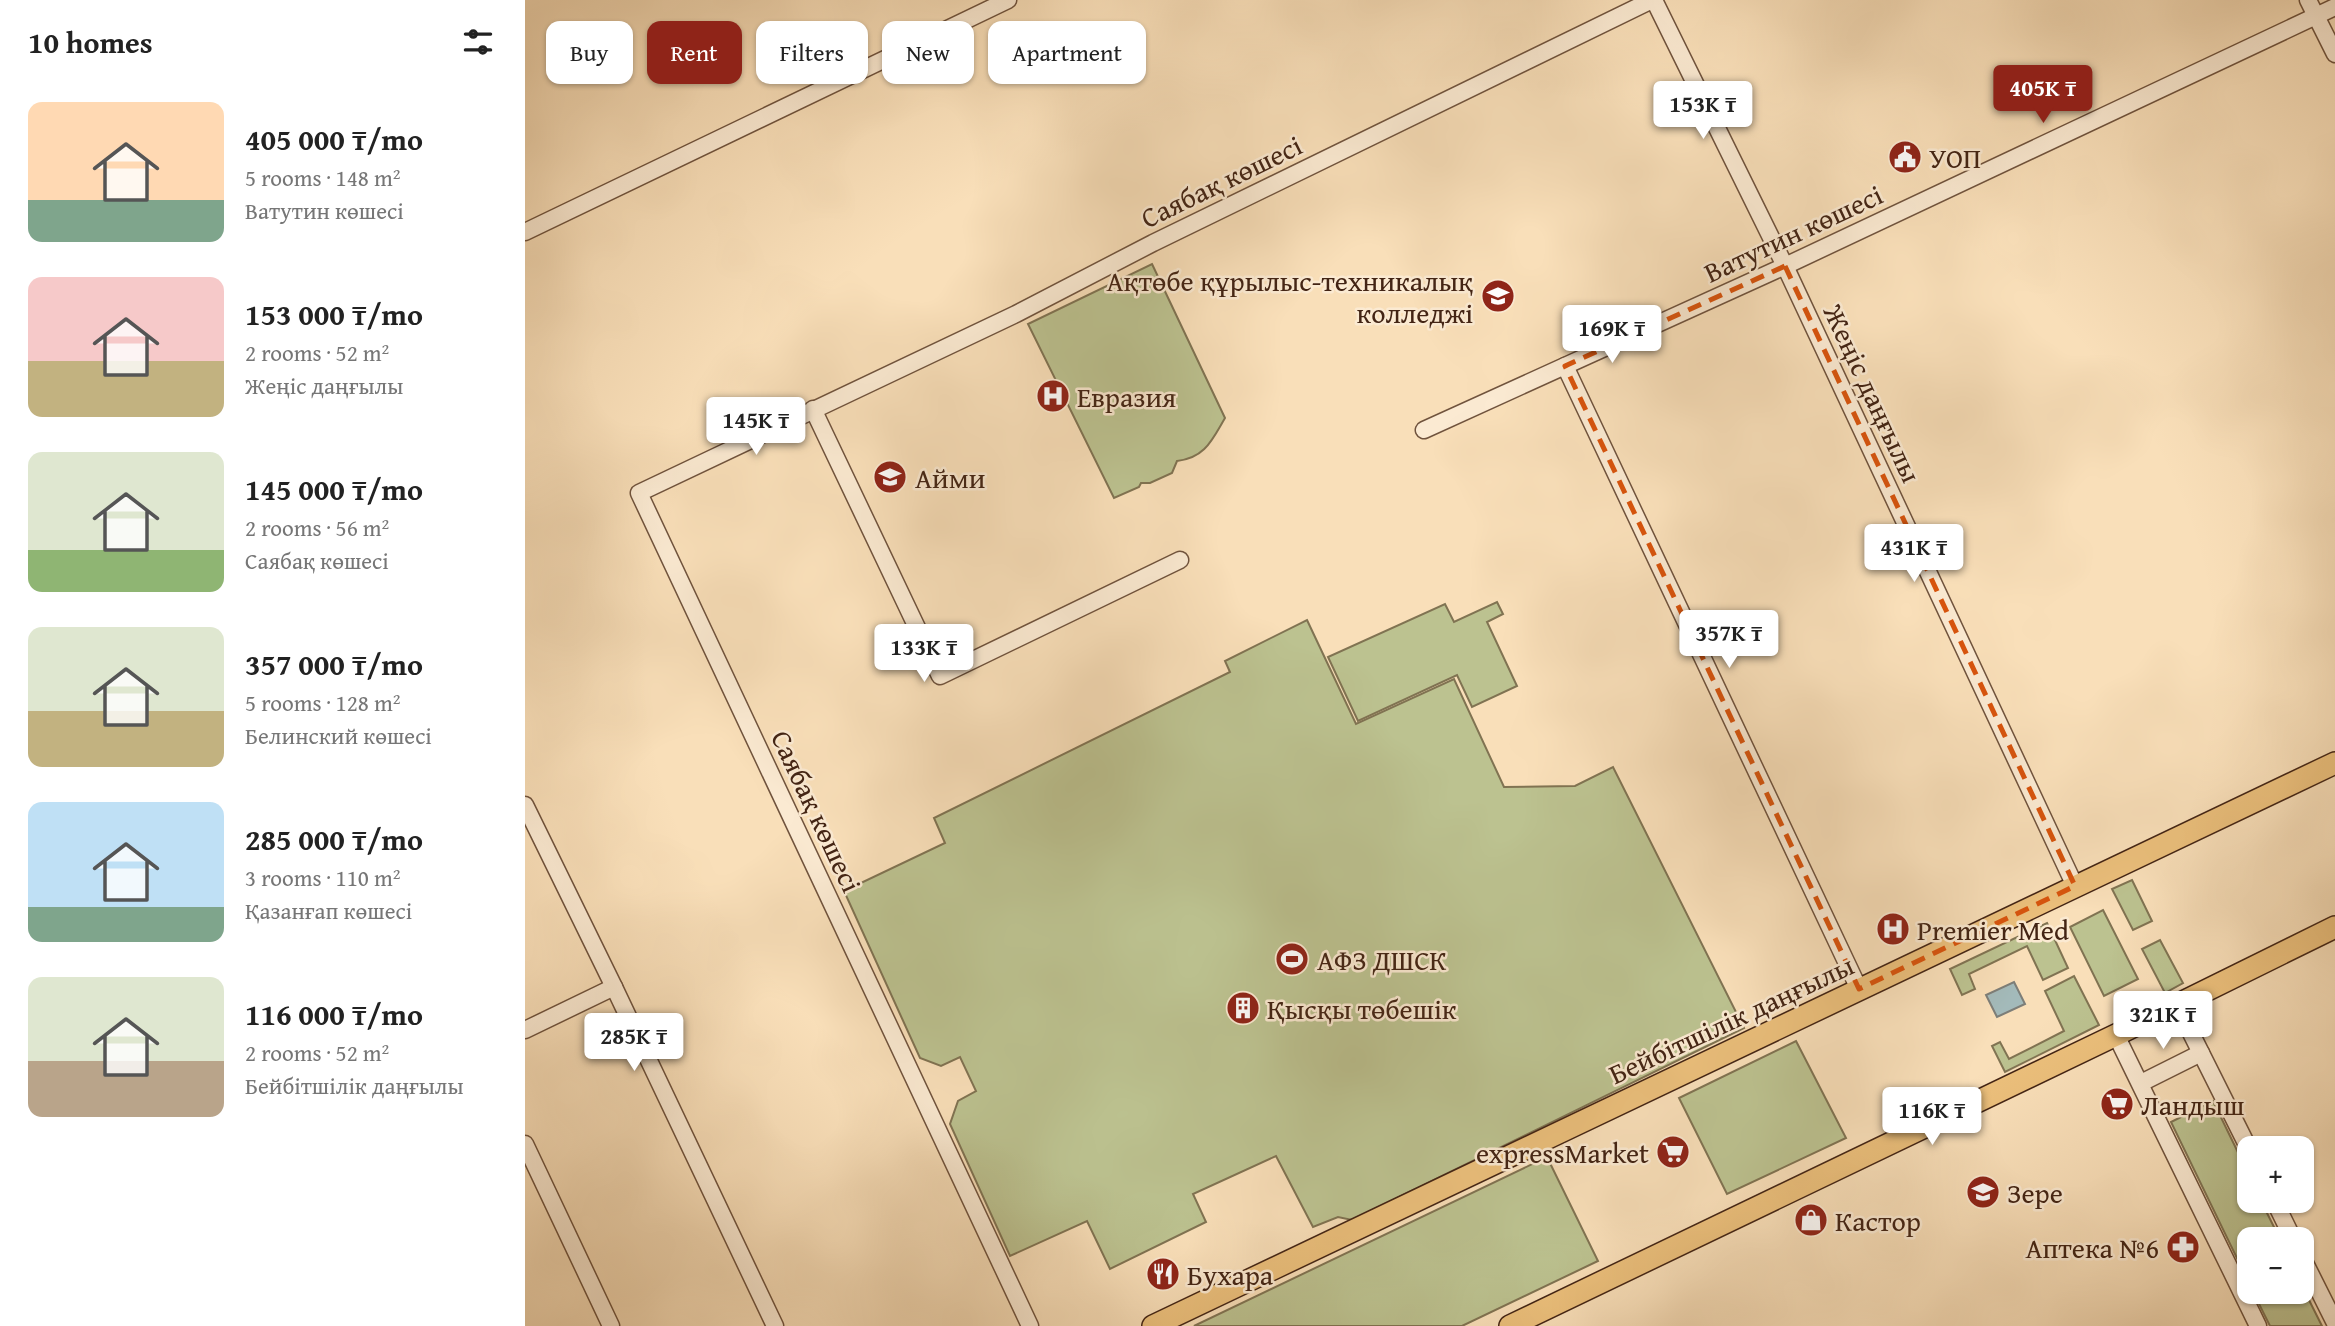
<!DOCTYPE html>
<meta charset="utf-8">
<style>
body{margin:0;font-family:"Gentium Book Plus",serif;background:#f6f6f6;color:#222;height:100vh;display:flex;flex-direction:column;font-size:26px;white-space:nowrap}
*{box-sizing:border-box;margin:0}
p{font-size:23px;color:#767676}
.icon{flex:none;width:38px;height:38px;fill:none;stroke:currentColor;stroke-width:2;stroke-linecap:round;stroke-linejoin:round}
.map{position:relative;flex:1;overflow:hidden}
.drawer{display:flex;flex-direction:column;background:#fff;width:525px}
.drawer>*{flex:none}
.banner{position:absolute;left:21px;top:21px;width:665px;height:63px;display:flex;gap:14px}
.buttons{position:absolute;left:1712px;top:1136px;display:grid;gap:14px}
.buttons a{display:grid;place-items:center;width:77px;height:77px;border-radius:14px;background:#fff;box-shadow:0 2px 5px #0004;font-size:35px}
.price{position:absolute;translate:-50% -60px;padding:0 16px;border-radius:7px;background:#fff;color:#222;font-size:23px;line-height:46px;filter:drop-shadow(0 2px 4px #0008)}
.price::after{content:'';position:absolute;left:50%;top:42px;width:21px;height:16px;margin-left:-10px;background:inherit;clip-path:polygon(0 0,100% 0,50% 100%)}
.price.selected{background:#8f2418;color:#fff}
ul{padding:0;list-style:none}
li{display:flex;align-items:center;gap:21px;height:175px;padding:0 28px}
li span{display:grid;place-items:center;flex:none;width:196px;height:140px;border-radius:14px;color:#555}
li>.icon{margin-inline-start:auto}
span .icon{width:84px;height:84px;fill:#fffc;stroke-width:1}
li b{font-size:30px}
h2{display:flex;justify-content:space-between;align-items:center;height:84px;padding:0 28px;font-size:30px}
.tag{padding:0 24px;border-radius:14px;background:#fff;box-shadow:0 2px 5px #0004;font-size:24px;line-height:63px}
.tag.selected{background:#8f2418;color:#fff}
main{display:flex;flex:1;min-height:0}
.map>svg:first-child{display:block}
</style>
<main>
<section class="drawer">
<h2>10 homes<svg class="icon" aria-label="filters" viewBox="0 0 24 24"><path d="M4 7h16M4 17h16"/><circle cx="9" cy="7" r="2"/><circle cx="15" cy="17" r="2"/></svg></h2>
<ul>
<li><span style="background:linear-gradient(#ffd9b3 70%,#7fa58c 0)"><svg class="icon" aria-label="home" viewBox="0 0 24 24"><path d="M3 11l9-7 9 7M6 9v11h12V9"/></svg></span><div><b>405 000 ₸/mo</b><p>5 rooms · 148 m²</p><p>Ватутин көшесі</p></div></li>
<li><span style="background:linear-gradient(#f6c9c9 60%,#c2b280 0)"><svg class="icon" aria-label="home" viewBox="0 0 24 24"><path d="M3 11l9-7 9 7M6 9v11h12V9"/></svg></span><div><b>153 000 ₸/mo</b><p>2 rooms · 52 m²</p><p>Жеңіс даңғылы</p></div></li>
<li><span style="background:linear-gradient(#dfe7d0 70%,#8fb573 0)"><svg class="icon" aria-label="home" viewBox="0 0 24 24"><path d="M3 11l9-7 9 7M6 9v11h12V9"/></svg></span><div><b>145 000 ₸/mo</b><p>2 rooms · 56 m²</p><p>Саябақ көшесі</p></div></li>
<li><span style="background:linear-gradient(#dfe7d0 60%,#c2b280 0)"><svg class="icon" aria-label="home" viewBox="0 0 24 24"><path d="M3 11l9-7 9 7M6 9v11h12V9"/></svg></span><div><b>357 000 ₸/mo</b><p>5 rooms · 128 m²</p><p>Белинский көшесі</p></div></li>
<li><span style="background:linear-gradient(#bfe0f5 75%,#7fa58c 0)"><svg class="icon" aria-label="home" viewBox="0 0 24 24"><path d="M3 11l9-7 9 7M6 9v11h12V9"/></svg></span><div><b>285 000 ₸/mo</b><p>3 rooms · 110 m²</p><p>Қазанғап көшесі</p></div></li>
<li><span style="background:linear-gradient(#dfe7d0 60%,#b9a48a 0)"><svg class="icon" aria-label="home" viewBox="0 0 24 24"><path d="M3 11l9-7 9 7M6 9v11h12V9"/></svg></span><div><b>116 000 ₸/mo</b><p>2 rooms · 52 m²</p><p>Бейбітшілік даңғылы</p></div></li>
</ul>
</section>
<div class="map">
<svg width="1810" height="1326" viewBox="0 0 1810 1326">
<rect width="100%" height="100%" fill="#f9dfb9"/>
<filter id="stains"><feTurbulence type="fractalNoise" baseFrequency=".00286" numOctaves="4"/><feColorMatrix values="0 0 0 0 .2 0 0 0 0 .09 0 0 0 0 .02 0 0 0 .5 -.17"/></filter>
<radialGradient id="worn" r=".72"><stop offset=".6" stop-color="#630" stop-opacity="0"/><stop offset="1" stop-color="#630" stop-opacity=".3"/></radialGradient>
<g fill="#bcc290" stroke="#807352" stroke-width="2">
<path d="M 627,264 L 700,418 C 687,440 680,458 652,461 L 647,473 L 625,483 L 616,483 L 614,487 L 589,498 L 503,324 Z"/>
<path d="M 972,602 L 978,614 L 962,622 L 992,686 L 947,707 L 932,675 L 833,721 L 803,657 L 920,604 L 929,622 Z"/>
<path d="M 782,620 L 831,724 L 929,679 L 979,787 L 1050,786 L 1088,767 L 1219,1028 L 827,1220 L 813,1217 L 788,1227 L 751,1156 L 668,1194 L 681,1222 L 585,1269 L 562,1221 L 485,1256 L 425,1124 L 433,1101 L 451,1091 L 435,1057 L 416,1066 L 395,1058 L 319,891 L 420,843 L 409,818 L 705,672 L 700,661 Z"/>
<path d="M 1607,880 L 1627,921 L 1608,930 L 1587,889 Z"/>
<path d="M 1578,910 L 1613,979 L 1579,996 L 1545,927 Z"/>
<path d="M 1522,923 L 1543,968 L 1518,980 L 1502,946 L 1444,974 L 1450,989 L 1437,995 L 1425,969 Z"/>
<path d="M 1635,940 L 1658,983 L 1640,993 L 1617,949 Z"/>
<path d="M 1549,976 L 1574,1025 L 1480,1072 L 1467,1046 L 1475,1042 L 1484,1059 L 1539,1031 L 1520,991 Z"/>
<path d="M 1271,1041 L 1321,1138 L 1202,1194 L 1154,1098 Z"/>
<path d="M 1688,1101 L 1724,1175 L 1724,1200 L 1736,1201 L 1755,1239 L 1724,1239 L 1724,1283 L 1646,1122 Z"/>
<path d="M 1022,1157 L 1073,1261 L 937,1326 L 669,1326 Z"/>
<path d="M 1776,1284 L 1797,1326 L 1745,1326 L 1728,1292 L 1776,1292 Z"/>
</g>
<path fill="#a3baba" stroke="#7d7e78" stroke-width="2" d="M 1489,982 L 1500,1004 L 1472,1017 L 1461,995 Z"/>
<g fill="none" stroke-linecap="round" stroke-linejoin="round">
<defs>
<g id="minor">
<path d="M 1129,0 L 1260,266 L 1550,886"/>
<path d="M 1783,0 L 1810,54"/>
<path d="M 0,232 L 483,0"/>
<path d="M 1040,366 L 1334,989"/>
<path d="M 288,409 L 415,676 L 655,560"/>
<path d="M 899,430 L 1260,266 L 1810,7"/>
<path d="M 0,805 L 89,987 L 250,1326"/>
<path d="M 1652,1005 L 1724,1149"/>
<path d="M 0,1030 L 89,987"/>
<path d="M 1591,1035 L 1733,1326"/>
<path d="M 1616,1083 L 1676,1053"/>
<path d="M 0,1144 L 86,1326"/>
<path d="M 1749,1200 L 1768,1239"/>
<path d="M 1776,1255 L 1810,1323"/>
<path d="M 505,1326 L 114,493 L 491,314 L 628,243 L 1127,0"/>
</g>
<g id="major">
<path d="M 628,1326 L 1810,763"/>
<path d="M 985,1326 L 1591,1035 L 1810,927"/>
</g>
</defs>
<use href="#minor" stroke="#70533d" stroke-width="19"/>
<use href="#major" stroke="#432414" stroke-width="24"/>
<use href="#minor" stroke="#fbead2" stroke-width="16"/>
<use href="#major" stroke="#ecc07c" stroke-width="21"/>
</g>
<path fill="none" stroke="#d8540d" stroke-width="5" stroke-dasharray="14 9" stroke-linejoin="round" d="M 1260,266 L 1550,886 L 1334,989 L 1040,366 Z"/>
<defs>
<symbol id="civic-disc" viewBox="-11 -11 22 22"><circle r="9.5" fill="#8f2418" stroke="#fbead2"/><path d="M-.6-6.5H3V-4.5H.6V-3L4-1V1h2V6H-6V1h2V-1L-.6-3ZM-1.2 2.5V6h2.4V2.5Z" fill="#fff"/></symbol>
<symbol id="university-disc" viewBox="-11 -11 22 22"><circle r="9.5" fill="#8f2418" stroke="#fbead2"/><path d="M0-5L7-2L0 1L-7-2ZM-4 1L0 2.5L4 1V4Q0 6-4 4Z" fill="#fff"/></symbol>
<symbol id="hospital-disc" viewBox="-11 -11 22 22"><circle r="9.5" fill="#8f2418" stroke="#fbead2"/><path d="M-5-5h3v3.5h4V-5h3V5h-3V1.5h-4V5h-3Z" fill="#fff"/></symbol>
<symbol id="school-disc" viewBox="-11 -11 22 22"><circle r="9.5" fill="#8f2418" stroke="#fbead2"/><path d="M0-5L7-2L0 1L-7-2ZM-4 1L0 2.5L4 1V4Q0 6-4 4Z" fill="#fff"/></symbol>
<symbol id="stadium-disc" viewBox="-11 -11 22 22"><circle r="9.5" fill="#8f2418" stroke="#fbead2"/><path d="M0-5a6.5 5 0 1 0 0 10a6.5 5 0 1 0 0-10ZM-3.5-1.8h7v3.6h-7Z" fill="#fff"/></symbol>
<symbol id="building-disc" viewBox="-11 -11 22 22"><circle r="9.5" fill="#8f2418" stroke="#fbead2"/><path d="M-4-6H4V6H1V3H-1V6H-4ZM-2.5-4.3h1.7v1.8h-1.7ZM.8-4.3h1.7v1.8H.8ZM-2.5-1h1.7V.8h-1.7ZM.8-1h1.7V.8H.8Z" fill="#fff"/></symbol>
<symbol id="supermarket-disc" viewBox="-11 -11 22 22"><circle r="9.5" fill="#8f2418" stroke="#fbead2"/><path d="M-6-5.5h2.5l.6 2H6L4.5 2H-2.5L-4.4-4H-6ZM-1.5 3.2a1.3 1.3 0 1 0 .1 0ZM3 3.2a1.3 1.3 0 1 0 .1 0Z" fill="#fff"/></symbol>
<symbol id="shop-disc" viewBox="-11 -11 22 22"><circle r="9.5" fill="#8f2418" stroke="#fbead2"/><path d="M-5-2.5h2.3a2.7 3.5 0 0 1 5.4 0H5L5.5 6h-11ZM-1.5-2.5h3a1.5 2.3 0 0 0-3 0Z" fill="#fff"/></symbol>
<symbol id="pharmacy-disc" viewBox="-11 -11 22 22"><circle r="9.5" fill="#8f2418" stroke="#fbead2"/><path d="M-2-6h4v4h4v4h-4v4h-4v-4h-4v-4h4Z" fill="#fff"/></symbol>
<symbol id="restaurant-disc" viewBox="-11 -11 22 22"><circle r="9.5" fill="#8f2418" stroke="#fbead2"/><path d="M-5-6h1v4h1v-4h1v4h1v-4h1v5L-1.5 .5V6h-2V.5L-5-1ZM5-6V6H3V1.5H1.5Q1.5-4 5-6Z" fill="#fff"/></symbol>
</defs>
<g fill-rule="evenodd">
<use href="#civic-disc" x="1361" y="138" width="38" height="38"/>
<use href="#university-disc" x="954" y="277" width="38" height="38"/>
<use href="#hospital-disc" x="509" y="377" width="38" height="38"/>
<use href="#school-disc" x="346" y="458" width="38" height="38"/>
<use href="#hospital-disc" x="1349" y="910" width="38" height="38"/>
<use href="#stadium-disc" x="748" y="940" width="38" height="38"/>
<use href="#building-disc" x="699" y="989" width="38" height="38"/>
<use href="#supermarket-disc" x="1573" y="1085" width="38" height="38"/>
<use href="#supermarket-disc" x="1129" y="1133" width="38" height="38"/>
<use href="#school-disc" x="1439" y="1173" width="38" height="38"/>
<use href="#shop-disc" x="1267" y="1201" width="38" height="38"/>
<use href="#pharmacy-disc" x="1639" y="1228" width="38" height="38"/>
<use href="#restaurant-disc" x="619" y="1255" width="38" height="38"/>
</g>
<g text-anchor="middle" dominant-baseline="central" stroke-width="5" stroke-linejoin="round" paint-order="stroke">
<g font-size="28" fill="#432414" stroke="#fbead2" text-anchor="start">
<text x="1404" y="157">УОП</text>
<text x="948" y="280" text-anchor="end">Ақтөбе құрылыс-техникалық<tspan x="948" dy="32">колледжі</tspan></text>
<text x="552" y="396">Евразия</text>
<text x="390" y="477">Айми</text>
<text x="1392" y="929">Premier Med</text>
<text x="792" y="959">АФЗ ДШСК</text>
<text x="742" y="1008">Қысқы төбешік</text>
<text x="1616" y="1104">Ландыш</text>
<text x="1124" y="1152" text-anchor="end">expressMarket</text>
<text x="1482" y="1192">Зере</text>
<text x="1310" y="1220">Кастор</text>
<text x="1634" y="1247" text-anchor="end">Аптека №6</text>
<text x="662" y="1274">Бухара</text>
</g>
<g font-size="28" fill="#432414" stroke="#fbead2">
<text transform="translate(696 181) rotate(-26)">Саябақ көшесі</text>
<text transform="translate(1268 233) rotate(-25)">Ватутин көшесі</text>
<text transform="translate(1348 393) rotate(65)">Жеңіс даңғылы</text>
<text transform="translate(292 811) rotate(65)">Саябақ көшесі</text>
<text transform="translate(1206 1019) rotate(-25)">Бейбітшілік даңғылы</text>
</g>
</g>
<rect width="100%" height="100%" filter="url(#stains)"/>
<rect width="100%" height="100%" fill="url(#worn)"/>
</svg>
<div class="buttons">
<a>+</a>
<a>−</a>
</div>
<b class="price selected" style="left:1518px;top:125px">405K ₸</b>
<b class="price" style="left:1178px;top:141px">153K ₸</b>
<b class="price" style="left:1087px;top:365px">169K ₸</b>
<b class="price" style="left:231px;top:457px">145K ₸</b>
<b class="price" style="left:1389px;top:584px">431K ₸</b>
<b class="price" style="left:1204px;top:670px">357K ₸</b>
<b class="price" style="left:399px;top:684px">133K ₸</b>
<b class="price" style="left:1638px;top:1051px">321K ₸</b>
<b class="price" style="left:109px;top:1073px">285K ₸</b>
<b class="price" style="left:1407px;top:1147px">116K ₸</b>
<div class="banner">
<a class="tag">Buy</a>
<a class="tag selected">Rent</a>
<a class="tag">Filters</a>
<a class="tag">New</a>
<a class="tag">Apartment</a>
</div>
</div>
</main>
